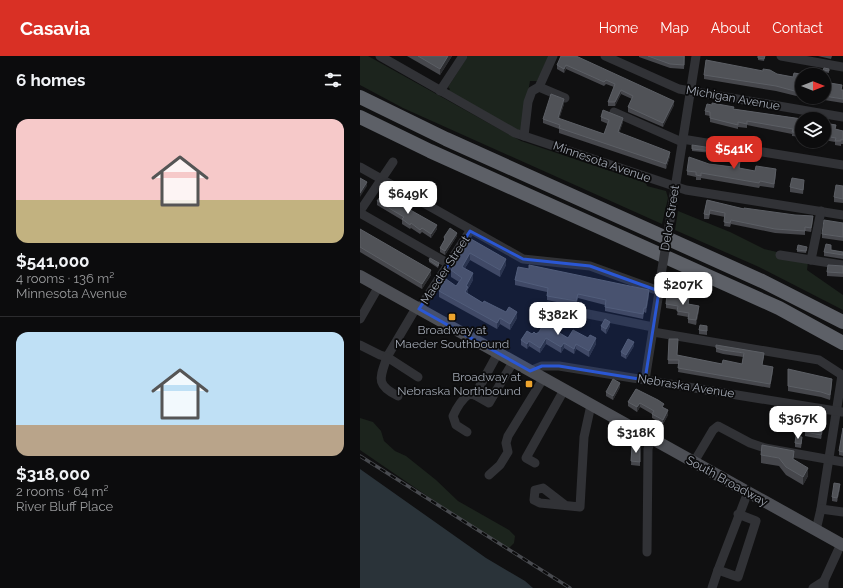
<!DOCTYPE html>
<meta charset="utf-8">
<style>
body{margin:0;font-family:Raleway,sans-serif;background:#1a1a1b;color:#f1f3f6;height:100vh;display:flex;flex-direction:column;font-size:15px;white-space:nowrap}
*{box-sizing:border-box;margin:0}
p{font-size:13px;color:#9a9b9d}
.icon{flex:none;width:22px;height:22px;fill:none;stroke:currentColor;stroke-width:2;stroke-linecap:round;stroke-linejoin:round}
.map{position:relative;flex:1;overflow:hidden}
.details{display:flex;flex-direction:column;background:#0c0c0d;width:360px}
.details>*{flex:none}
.needle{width:26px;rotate:90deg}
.tools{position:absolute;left:435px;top:12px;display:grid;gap:8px}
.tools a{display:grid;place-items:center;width:36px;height:36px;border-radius:50%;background:#0c0c0d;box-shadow:0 1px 3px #0004,0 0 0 1px #2c2c2e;font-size:20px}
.price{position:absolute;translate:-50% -34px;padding:0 9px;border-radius:8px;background:#fff;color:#222;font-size:13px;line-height:26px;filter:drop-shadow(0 1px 2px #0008)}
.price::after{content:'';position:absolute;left:50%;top:24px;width:12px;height:9px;margin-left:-6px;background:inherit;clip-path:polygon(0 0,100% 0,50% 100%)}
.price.selected{background:#d93025;color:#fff}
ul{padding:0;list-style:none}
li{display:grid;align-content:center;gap:8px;height:212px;padding:0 16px}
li+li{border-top:1px solid #2c2c2e}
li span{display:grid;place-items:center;height:124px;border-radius:12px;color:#555}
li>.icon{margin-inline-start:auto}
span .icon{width:72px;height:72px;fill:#fffc;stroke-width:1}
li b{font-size:17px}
h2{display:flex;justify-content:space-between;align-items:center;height:48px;padding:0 16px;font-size:17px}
header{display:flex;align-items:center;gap:24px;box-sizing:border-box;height:56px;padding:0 20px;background:#d93025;color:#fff}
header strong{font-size:19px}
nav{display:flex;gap:22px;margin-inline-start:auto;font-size:14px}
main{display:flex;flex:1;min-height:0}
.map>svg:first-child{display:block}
</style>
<header>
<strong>Casavia</strong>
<nav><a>Home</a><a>Map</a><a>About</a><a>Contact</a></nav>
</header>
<main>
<section class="details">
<h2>6 homes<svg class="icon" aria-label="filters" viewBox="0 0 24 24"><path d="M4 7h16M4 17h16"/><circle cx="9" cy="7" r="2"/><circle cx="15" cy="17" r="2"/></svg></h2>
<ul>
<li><span style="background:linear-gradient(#f6c9c9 65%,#c2b280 0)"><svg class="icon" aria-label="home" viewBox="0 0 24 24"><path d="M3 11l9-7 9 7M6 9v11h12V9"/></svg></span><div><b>$541,000</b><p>4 rooms · 136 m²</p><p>Minnesota Avenue</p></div></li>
<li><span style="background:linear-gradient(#bfe0f5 75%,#b9a48a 0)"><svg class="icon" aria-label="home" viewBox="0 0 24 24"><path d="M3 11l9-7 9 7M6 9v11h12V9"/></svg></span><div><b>$318,000</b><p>2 rooms · 64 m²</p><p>River Bluff Place</p></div></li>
</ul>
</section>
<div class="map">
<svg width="483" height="532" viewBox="0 0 483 532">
<rect width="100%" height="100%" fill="#101011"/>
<g fill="#1c241d">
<path d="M 0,0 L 8,0 L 161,85 L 286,127 L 287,130 L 306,135 L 308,142 L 302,168 L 43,52 L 0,29 Z"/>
<path d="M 108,0 L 189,0 L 177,25 L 170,25 L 161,76 L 88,36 L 90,33 L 88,31 Z"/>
<path d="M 318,155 L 370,176 L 404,193 L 417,196 L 448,206 L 447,214 L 483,239 L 483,254 L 399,211 L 315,174 Z"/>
<path d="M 0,362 L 13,366 L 21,375 L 24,385 L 35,395 L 46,400 L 76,424 L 98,445 L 149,474 L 155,480 L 154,487 L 149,492 L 143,492 L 0,394 Z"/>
</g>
<path fill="#2a3339" d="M 0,413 L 126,502 L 165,525 L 173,532 L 0,532 Z"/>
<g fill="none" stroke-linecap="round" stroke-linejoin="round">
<g stroke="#313236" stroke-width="9">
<path d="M 20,0 L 155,77 L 326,134 L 483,159"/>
<path d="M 245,0 L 319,33 L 483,61"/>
<path d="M 421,0 L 483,11"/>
<path d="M 179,31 L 205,42"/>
<path d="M 80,35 L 103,0"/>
<path d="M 254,56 L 322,86"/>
<path d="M 164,80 L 168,46 L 172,35 L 179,31 L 193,0"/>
<path d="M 322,83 L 483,109"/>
<path d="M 0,111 L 163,203 L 230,210 L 299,235"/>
<path d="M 0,155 L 33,106"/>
<path d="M 0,157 L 89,208"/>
<path d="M 311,158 L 336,0"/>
<path d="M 420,199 L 483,209"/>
<path d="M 451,204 L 461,155"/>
<path d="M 188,250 L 293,271"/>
<path d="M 59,253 L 110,175"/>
<path d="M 0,263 L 19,230"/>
<path d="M 293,276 L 459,304 L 482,319 L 461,453 L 456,474"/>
<path d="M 0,289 L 20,299 L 27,301 L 56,252"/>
<path d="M 138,297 L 115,339 L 129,347 L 153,306"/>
<path d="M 170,315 L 182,310 L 199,310 L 482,356"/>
<path d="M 285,324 L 300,230"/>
<path d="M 38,340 C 15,329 20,322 27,301 L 58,321"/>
<path d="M 107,376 L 96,369 L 93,360 C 97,351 101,344 109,338 L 115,339"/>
<path d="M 334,406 L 353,374 L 358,370 L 390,387 L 405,392 L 483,406"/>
<path d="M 175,407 L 166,402 L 204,334"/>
<path d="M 129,419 L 140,409 L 148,396 L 146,387 L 148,380 L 183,323"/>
<path d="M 205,449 L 183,432 L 175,434 L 174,444 L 180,447 L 220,451 L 224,381 L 231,349"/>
<path d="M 461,453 L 483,456"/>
<path d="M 378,458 L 396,465 L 378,521 L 358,514 L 388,436"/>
<path d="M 287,496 L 288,393 L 291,383"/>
<path d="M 352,532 L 358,514"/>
<path d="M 453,532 L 464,525"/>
<path d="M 464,532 L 464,525 L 481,488"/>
</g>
<path stroke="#4d4f55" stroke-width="12" d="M 0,220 L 483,489"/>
<g stroke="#5d6067" stroke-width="14">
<path d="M 0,41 L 86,83 L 402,225 L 483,266"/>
<path d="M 0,61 L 70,95 L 419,252 L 483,287"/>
</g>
<defs>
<path id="rail" d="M 0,400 L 210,532"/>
</defs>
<use href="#rail" stroke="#484a4f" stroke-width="3.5"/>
<use href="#rail" stroke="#0b0b0c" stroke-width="2" stroke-dasharray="6" stroke-linecap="butt"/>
<path stroke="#313236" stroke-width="9" d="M 300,225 L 311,158"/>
</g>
<g fill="#46474c">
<path d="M 47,0 L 92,0 L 80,19 Z"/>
<path d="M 201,0 L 314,49 L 303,71 L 268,56 L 268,51 L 272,43 L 261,38 L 255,50 L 248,50 L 248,46 L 254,31 L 246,28 L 244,30 L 206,13 L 204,17 L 197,13 L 197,9 Z"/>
<path d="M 279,0 L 325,0 L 324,13 L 310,12 L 279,1 Z"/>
<path d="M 398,0 L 405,0 L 404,5 L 398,4 Z"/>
<path d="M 458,0 L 472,0 L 471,3 Z"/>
<path d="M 464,12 L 469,13 L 469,17 L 463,16 Z"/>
<path d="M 417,18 L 433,21 L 442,22 L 442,41 L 464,41 L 464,26 L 483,34 L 483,47 L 458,43 L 458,45 L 453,44 L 416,35 L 344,23 L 344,19 Z"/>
<path d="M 204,48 L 199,63 L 244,78 L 248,68 L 241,65 L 241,61 L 263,66 L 259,77 L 310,100 L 306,113 L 199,77 L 199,73 L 183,67 L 183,63 Z"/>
<path d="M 374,53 L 442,63 L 442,81 L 432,80 L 432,78 L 387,69 L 387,72 L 378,71 L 378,73 L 350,66 L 350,60 L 345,59 L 345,55 Z"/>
<path d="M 464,67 L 476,73 L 483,75 L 483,88 L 481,88 L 481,90 L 475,89 L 475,86 L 464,84 Z"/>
<path d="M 332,93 L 352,94 L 352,97 L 332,95 Z"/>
<path d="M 376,93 L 396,96 L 396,103 L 381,101 L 379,113 L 416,118 L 414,132 L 400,130 L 399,132 L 341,122 L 341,124 L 336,124 L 336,121 L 327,119 L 327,115 L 349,108 L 373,111 Z"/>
<path d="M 444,128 L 443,138 L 430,136 L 430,131 Z"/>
<path d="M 483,130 L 483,147 L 474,146 L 474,141 Z"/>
<path d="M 347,144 L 384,153 L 453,164 L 451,176 L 445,175 L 445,179 L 415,177 L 371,168 L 370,171 L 364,170 L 365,161 L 350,158 L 349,163 L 344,163 L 344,158 Z"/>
<path d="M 17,145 L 77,173 L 71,182 L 62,176 L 60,178 L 51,172 L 50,173 L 42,168 L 42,164 L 17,149 Z"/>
<path d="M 483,167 L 483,185 L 462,182 L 462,178 Z"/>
<path d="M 0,173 L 71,219 L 62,233 L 0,196 Z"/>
<path d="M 97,180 L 85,199 L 80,196 L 80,192 L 84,185 L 84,181 Z"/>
<path d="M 111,183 L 146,209 L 140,221 L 110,204 L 105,212 L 113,224 L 108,233 L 108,238 L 123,247 L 157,262 L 150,274 L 140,268 L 137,273 L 79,241 L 79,235 L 96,230 L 99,226 L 91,221 L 91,214 Z"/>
<path d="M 447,193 L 446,197 L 437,196 L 437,194 Z"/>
<path d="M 471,194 L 483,196 L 483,203 L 464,200 L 464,196 Z"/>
<path d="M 69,204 L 79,209 L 78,212 L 69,206 Z"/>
<path d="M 483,210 L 483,221 L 467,220 L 467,216 Z"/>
<path d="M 155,224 L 289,239 L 286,257 L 284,256 L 283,263 L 245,255 L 245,249 L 218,242 L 216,250 L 187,244 L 187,236 L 155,229 Z"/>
<path d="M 329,246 L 328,248 L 339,254 L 336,269 L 328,267 L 328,261 L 317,259 L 318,254 L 306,252 L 306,248 Z"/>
<path d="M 199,264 L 194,274 L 208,282 L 236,288 L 229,301 L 216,293 L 214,298 L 204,292 L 201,297 L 186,288 L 180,297 L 169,290 L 167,293 L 161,289 L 161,284 L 172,278 L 176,278 Z"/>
<path d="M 241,270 L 250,270 L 246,278 L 241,274 Z"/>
<path d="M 339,274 L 347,274 L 347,279 L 339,278 Z"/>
<path d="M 309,283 L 317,299 L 362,308 L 382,308 L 383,301 L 363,298 L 356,296 L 356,292 L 404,301 L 402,309 L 413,315 L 410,332 L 318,316 L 319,308 L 308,308 Z"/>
<path d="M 274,290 L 266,303 L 261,300 L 261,296 Z"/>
<path d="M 428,313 L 472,328 L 470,344 L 461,341 L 428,335 Z"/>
<path d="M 260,331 L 253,344 L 246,340 L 246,336 Z"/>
<path d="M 276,333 L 304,352 L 308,359 L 303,368 L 292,362 L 292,358 L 280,351 L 277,356 L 268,350 L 268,346 Z"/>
<path d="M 454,361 L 454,363 L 464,369 L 461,383 L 445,380 L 445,374 L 423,371 L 423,367 Z"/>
<path d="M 483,372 L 483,400 L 479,399 L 479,395 Z"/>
<path d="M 442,385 L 441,392 L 435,391 L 435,387 Z"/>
<path d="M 272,390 L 280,391 L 280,410 L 271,409 Z"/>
<path d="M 401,399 L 434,404 L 448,420 L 443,429 L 426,419 L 419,410 L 401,407 Z"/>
<path d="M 480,432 L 477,446 L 472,445 L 472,441 Z"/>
</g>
<g fill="#2c2d30">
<path d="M 88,0 L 92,0 L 80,19 L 80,13 Z"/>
<path d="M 206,9 L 206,13 L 204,17 L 204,13 Z"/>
<path d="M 261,34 L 261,38 L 255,50 L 255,46 Z"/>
<path d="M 204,43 L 204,48 L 198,67 L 198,62 Z"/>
<path d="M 314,45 L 314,49 L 303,71 L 303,67 Z"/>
<path d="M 263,62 L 263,66 L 258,81 L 258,76 Z"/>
<path d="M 310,96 L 310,100 L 306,113 L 306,108 Z"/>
<path d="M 381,97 L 381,101 L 379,117 L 379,112 Z"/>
<path d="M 416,113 L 416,118 L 414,132 L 414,128 Z"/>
<path d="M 7,126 L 7,130 L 0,141 L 0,137 Z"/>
<path d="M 453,160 L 453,164 L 451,176 L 451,172 Z"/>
<path d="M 77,169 L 77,173 L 71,182 L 71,178 Z"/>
<path d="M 97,177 L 97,180 L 85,199 L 85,195 Z"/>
<path d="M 110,197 L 110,204 L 102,217 L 102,211 Z"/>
<path d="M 146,203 L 146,209 L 140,221 L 140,214 Z"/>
<path d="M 71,214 L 71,219 L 62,233 L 62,228 Z"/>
<path d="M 113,217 L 113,224 L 108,233 L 108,238 L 105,236 L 106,230 Z"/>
<path d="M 289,234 L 289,239 L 286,257 L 286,252 Z"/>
<path d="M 339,250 L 339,254 L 336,269 L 336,264 Z"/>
<path d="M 157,256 L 157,262 L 150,274 L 150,268 Z"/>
<path d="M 199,258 L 199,264 L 191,278 L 191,272 Z"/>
<path d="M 140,262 L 140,268 L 137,273 L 137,267 Z"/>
<path d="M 250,266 L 250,270 L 246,278 L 246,273 Z"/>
<path d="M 186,282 L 186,288 L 180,297 L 180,292 Z"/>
<path d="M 236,282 L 236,288 L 229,301 L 229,295 Z"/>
<path d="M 169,285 L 169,290 L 167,293 L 167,288 Z"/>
<path d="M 274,286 L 274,290 L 266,303 L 266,299 Z"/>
<path d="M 204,287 L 204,292 L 201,297 L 201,291 Z"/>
<path d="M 216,288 L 216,293 L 214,298 L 214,293 Z"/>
<path d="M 413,311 L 413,315 L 410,332 L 410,328 Z"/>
<path d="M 472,323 L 472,328 L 470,344 L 470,339 Z"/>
<path d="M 260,327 L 260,331 L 253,344 L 253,340 Z"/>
<path d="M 280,347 L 280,351 L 277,356 L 277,351 Z"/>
<path d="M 308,354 L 308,359 L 303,368 L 303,364 Z"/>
<path d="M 464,365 L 464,369 L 461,383 L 461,379 Z"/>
<path d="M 448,412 L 448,420 L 443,429 L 443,421 Z"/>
<path d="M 480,428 L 480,432 L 477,446 L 477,442 Z"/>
</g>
<g fill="#505257" stroke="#5c5f65">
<path d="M 58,0 L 88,0 L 80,13 Z"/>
<path d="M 201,0 L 216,0 L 314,45 L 303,67 L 268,51 L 273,40 L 261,34 L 255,46 L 248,46 L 255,28 L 246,24 L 244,26 L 206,9 L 204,13 L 197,9 Z"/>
<path d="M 288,0 L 324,0 L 324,9 L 310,8 Z"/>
<path d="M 398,0 L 405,0 L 404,3 L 398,2 Z"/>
<path d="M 346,4 L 403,15 L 403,13 L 410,14 L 417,18 L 433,21 L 434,17 L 440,18 L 439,21 L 442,22 L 442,37 L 416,30 L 344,19 Z"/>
<path d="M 464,12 L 469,13 L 469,15 L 463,14 Z"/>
<path d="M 464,26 L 482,29 L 481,34 L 483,34 L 483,43 L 464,40 Z"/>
<path d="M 191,38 L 204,43 L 198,62 L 244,78 L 249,64 L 241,61 L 243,54 L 263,62 L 258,76 L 310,96 L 306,108 L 199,72 L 200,69 L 183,63 Z"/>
<path d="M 352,47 L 374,51 L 373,53 L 442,63 L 442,77 L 432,76 L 433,73 L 387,65 L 387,68 L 378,66 L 378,69 L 350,62 L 350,56 L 345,55 L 347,48 L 352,49 Z"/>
<path d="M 464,67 L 476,69 L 475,73 L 483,75 L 483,84 L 481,83 L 481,85 L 475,85 L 476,82 L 464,80 Z"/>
<path d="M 332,89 L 352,92 L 352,95 L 332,93 Z"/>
<path d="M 376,93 L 396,96 L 396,99 L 381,97 L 379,112 L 395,115 L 396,110 L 416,113 L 414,128 L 400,125 L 399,127 L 341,117 L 341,120 L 336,119 L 336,116 L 327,115 L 329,101 L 349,108 L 373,111 Z"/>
<path d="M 0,122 L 7,126 L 0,137 Z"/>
<path d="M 432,122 L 444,124 L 443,134 L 430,131 Z"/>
<path d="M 476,129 L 483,130 L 483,143 L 474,141 Z"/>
<path d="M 22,138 L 77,169 L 71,178 L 62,172 L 60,174 L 51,167 L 50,169 L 42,163 L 44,161 L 17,145 Z"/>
<path d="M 347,144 L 384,153 L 384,152 L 435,159 L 453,160 L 451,172 L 445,171 L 445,175 L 415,173 L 371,164 L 370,167 L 364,166 L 365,157 L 350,154 L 349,159 L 344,158 Z"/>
<path d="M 464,164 L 483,167 L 483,181 L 462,178 Z"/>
<path d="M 90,172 L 97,177 L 85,195 L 80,192 L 85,183 L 84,181 Z"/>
<path d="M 0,173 L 71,214 L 62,228 L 0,191 Z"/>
<path d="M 111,183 L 146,203 L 140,214 L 110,197 L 102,211 L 113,217 L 106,230 L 108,231 L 105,236 L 123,247 L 124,245 L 146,256 L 149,251 L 157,256 L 150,268 L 140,262 L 137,267 L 79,235 L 86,223 L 96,230 L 102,222 L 91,214 Z"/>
<path d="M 466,188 L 471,189 L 471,194 L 483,196 L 483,199 L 464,196 Z"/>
<path d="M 438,189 L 447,191 L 446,195 L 437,194 Z"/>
<path d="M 70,202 L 79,207 L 78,210 L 69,204 Z"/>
<path d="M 169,209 L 289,234 L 286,252 L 284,252 L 283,258 L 245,251 L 246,244 L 218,238 L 216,245 L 187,240 L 188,232 L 155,224 L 158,211 L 169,213 Z"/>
<path d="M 468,209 L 483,210 L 483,217 L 467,216 Z"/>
<path d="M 307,238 L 329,242 L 328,248 L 339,250 L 336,264 L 328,263 L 329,257 L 317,255 L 318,250 L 306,248 Z"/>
<path d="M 191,254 L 199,258 L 191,272 L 208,282 L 213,274 L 228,282 L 230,279 L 236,282 L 229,295 L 216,288 L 214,293 L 204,287 L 201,291 L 186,282 L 180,292 L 169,285 L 167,288 L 161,284 L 167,275 L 172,278 L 174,276 L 176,278 L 179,276 Z"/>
<path d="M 245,263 L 250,266 L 246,273 L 241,270 Z"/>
<path d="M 340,269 L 347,270 L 347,275 L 339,274 Z"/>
<path d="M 268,283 L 274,286 L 266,299 L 261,296 Z"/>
<path d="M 309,283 L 318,283 L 317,299 L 362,308 L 363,304 L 382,308 L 384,297 L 363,294 L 356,292 L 356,289 L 404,297 L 402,309 L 413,311 L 410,328 L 318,312 L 319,304 L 308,304 Z"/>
<path d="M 428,313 L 472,323 L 470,339 L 461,336 L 428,330 Z"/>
<path d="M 253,323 L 260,327 L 253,340 L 246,336 Z"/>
<path d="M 276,333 L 298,344 L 304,348 L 302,351 L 308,354 L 303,364 L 292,358 L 294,355 L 280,347 L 277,351 L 268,346 Z"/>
<path d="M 425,356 L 442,358 L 442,356 L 454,357 L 453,363 L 464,365 L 461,379 L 445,376 L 446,370 L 423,367 Z"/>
<path d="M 483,372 L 483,396 L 479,395 Z"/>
<path d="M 436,380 L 442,381 L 441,388 L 435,387 Z"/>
<path d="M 402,389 L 434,395 L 433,403 L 448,412 L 443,421 L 426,411 L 419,402 L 401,399 Z"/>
<path d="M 272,390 L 280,391 L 280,406 L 271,405 Z"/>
<path d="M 474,427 L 480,428 L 477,442 L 472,441 Z"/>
</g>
<path fill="#2a57d4" fill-opacity="0.2" stroke="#2a57d4" stroke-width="3" stroke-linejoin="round" d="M 110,175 L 163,203 L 230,210 L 299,235 L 285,324 L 199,310 L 182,310 L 170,315 L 59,253 Z"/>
<g fill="#eca32d" stroke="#0b0b0c" stroke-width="1.5">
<rect x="88" y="257" width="8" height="8" rx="2"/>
<rect x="165" y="324" width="8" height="8" rx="2"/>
</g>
<g text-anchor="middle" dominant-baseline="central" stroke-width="3.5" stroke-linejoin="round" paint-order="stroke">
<g font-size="12" fill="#a1a7b2" stroke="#0b0b0c">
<text transform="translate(373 42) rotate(10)">Michigan Avenue</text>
<text transform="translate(242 106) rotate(19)">Minnesota Avenue</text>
<text transform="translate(310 162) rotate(-81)">Delor Street</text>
<text transform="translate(85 214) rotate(-57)">Maeder Street</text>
<text transform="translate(326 330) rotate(9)">Nebraska Avenue</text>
<text transform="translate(367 425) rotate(29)">South Broadway</text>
</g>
<g font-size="12" fill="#a1a7b2" stroke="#0b0b0c">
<text x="92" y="274">Broadway at<tspan x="92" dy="14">Maeder Southbound</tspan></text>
<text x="161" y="321" text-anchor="end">Broadway at<tspan x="161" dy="14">Nebraska Northbound</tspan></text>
</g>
</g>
</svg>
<div class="tools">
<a><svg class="needle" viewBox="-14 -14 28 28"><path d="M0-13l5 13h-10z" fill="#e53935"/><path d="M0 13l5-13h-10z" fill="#9a9b9d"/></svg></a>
<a><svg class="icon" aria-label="layers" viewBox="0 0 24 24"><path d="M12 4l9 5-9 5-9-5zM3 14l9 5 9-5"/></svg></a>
</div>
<b class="price selected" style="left:374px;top:114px">$541K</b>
<b class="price" style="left:48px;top:159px">$649K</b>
<b class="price" style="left:323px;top:250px">$207K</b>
<b class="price" style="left:198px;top:280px">$382K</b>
<b class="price" style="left:438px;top:384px">$367K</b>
<b class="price" style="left:276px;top:398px">$318K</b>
</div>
</main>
